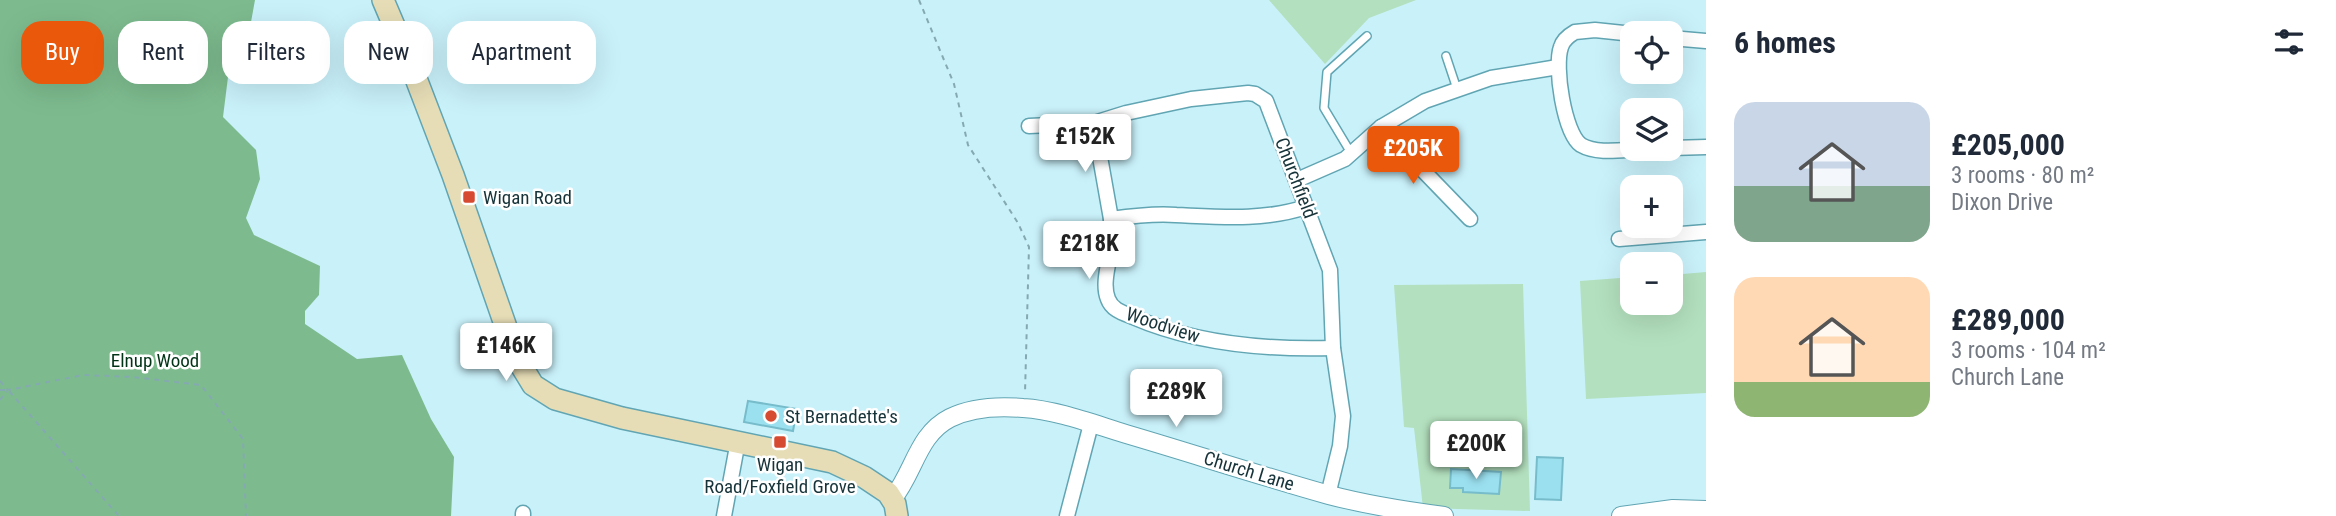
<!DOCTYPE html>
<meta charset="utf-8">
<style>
body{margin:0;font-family:"Roboto Condensed",sans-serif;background:#f6f6f7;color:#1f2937;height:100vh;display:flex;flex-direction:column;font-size:26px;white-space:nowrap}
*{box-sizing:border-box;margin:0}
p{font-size:23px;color:#747a83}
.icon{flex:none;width:38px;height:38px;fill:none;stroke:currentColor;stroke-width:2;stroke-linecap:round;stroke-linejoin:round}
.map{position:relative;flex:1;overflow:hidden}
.sheet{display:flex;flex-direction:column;background:#fff;width:630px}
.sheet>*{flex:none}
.guide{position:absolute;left:21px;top:21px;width:665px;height:63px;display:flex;gap:14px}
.tools{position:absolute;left:1620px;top:21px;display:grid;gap:14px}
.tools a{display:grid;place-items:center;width:63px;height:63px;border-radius:14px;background:#fff;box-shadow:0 7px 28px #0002;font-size:35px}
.price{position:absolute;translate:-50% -60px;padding:0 16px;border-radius:7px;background:#fff;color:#222;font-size:23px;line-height:46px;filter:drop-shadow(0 2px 4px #0008)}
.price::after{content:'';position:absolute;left:50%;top:42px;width:21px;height:16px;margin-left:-10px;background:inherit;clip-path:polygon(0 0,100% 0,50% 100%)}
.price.current{background:#ea580c;color:#fff}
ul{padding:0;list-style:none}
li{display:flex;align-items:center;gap:21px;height:175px;padding:0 28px}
li span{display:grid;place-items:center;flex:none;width:196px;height:140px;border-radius:21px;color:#555}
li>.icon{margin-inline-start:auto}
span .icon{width:84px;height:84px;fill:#fffc;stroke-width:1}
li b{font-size:30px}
h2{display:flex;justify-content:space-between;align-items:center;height:84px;padding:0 28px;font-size:30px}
.tag{padding:0 24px;border-radius:21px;background:#fff;box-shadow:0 7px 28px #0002;font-size:24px;line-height:63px}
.tag.current{background:#ea580c;color:#fff}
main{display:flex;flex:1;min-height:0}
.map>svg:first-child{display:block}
</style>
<main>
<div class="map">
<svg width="1706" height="516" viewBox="0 0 1706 516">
<rect width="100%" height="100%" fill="#c9f1fa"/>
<g fill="#b3e0be">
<path d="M 1269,0 L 1416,0 L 1369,18 L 1325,64 Z"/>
<path d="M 1706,272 L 1706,393 L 1586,399 L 1580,281 L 1633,277 L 1633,303 L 1671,303 L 1671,275 Z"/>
<path d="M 1523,284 L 1530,511 L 1423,508 L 1414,428 L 1404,427 L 1394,285 Z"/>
</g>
<path fill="#7dbb8e" d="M 0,0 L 255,0 L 243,66 L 228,77 L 223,117 L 256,150 L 260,179 L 246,218 L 254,235 L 320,266 L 319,295 L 305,311 L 305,324 L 357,359 L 402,355 L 431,419 L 454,457 L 451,516 L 0,516 Z"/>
<g fill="#9be0ef" stroke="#77bcca" stroke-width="2">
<path d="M 748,401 L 797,409 L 793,431 L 744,422 Z"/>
<path d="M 1537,457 L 1563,458 L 1561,500 L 1535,499 Z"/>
<path d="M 1451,469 L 1501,472 L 1499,494 L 1463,492 L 1463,488 L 1450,488 Z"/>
</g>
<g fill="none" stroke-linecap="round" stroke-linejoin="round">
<defs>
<g id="service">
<path d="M 1446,56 L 1457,89"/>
<path d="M 1351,153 L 1324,108 L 1327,72 L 1367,36"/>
</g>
<g id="minor">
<path d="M 1633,34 L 1595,30 L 1575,32 C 1568,36 1563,40 1561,47 C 1554,66 1564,133 1581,145 C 1598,155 1626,149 1645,149"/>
<path d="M 1671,38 L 1706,41"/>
<path d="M 1094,123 L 1111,219"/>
<path d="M 1029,126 L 1094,123 L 1126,113 L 1191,99 L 1248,93 L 1255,94 L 1266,101 L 1330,270 L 1333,348 L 1343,416 L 1340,446 L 1328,495"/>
<path d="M 1381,127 L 1470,219"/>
<path d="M 1671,148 L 1706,147"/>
<path d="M 1297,180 L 1345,159 L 1381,127 L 1425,101 L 1491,78 L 1558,67"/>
<path d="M 1306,207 C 1263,221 1221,217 1176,215 C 1155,213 1132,216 1111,219 C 1111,226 1112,233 1112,240 C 1111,258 1101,282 1108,299 C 1112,310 1123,313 1133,317 C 1195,344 1266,350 1333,348"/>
<path d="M 1619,239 L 1706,232"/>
<path d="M 523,516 L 523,513"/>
<path d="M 724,516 L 738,441"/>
<path d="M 1067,516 L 1091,424"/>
</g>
<g id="tertiary">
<path d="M 893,498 C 914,472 918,434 950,418 C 972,407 999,406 1023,408 C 1057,410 1093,424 1126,434 C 1194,454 1261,476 1329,495 C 1367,505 1405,511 1444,516"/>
<path d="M 1621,516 L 1673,509 L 1706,510"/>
</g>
<path id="secondary" d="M 383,0 L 412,68 L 453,175 L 508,333 L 522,367 L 533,385 L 555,399 L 622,418 L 832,462 L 864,477 L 888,493 L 895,504 L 897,516"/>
</defs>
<use href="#service" stroke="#61a5b3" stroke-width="10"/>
<use href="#minor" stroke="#61a5b3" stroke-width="17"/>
<use href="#tertiary" stroke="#61a5b3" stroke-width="20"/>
<use href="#secondary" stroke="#61a5b3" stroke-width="24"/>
<g stroke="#85a9b0" stroke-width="2" stroke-dasharray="5 5" stroke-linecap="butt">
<path d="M 919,0 L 954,84 L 968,145 L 1018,223 L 1029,247 L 1025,393"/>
<path d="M 0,381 L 8,390 L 83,375 L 133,377 L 201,385 L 243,439 L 246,516"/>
<path d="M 0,390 L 8,390 L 119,516"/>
<path d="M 0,400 L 7,391"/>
</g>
<use href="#service" stroke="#fff" stroke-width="7"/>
<use href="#minor" stroke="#fff" stroke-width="14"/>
<use href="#tertiary" stroke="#fff" stroke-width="18"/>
<use href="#secondary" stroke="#e6ddb6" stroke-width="21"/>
</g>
<g fill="#d64a31" stroke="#fff" stroke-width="2.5">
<rect x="462" y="190" width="14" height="14" rx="3.5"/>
<circle cx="771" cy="416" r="7"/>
<rect x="773" y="435" width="14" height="14" rx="3.5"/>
</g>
<g text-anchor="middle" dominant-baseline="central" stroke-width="5" stroke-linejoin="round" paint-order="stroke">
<g font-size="19" fill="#163339" stroke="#fff">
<text transform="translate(1296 178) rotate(69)">Churchfield</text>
<text transform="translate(1163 325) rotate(18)">Woodview</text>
<text transform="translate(1249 471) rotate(17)">Church Lane</text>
</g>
<g font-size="19" fill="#163339" stroke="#fff" text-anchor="start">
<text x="483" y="197">Wigan Road</text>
<text x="785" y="416">St Bernadette's</text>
<text x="780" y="464" text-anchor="middle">Wigan<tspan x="780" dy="22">Road/Foxfield Grove</tspan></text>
</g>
<g font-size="19" fill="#013317" stroke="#fff">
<text x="155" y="360">Elnup Wood</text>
</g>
</g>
</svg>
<div class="tools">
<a><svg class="icon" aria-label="locate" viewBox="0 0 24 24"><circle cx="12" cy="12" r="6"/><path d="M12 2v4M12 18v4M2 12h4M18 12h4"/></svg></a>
<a><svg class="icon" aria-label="layers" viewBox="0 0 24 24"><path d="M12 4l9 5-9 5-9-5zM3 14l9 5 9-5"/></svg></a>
<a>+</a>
<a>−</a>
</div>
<b class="price" style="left:1085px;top:174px">£152K</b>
<b class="price current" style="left:1413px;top:186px">£205K</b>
<b class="price" style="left:1089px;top:281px">£218K</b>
<b class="price" style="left:506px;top:383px">£146K</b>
<b class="price" style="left:1176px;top:429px">£289K</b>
<b class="price" style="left:1476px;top:481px">£200K</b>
<div class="guide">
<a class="tag current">Buy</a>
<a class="tag">Rent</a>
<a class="tag">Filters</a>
<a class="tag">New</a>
<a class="tag">Apartment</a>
</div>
</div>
<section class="sheet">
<h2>6 homes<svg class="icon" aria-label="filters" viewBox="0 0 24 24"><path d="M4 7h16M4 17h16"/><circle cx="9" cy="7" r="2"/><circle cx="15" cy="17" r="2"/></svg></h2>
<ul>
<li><span style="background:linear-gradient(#c9d6e8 60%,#7fa58c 0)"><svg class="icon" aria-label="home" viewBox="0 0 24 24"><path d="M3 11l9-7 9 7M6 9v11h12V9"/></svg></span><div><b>£205,000</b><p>3 rooms · 80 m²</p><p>Dixon Drive</p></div></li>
<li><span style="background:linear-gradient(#ffd9b3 75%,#8fb573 0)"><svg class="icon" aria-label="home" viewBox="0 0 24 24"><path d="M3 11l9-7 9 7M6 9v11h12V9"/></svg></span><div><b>£289,000</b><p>3 rooms · 104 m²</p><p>Church Lane</p></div></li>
</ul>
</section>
</main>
